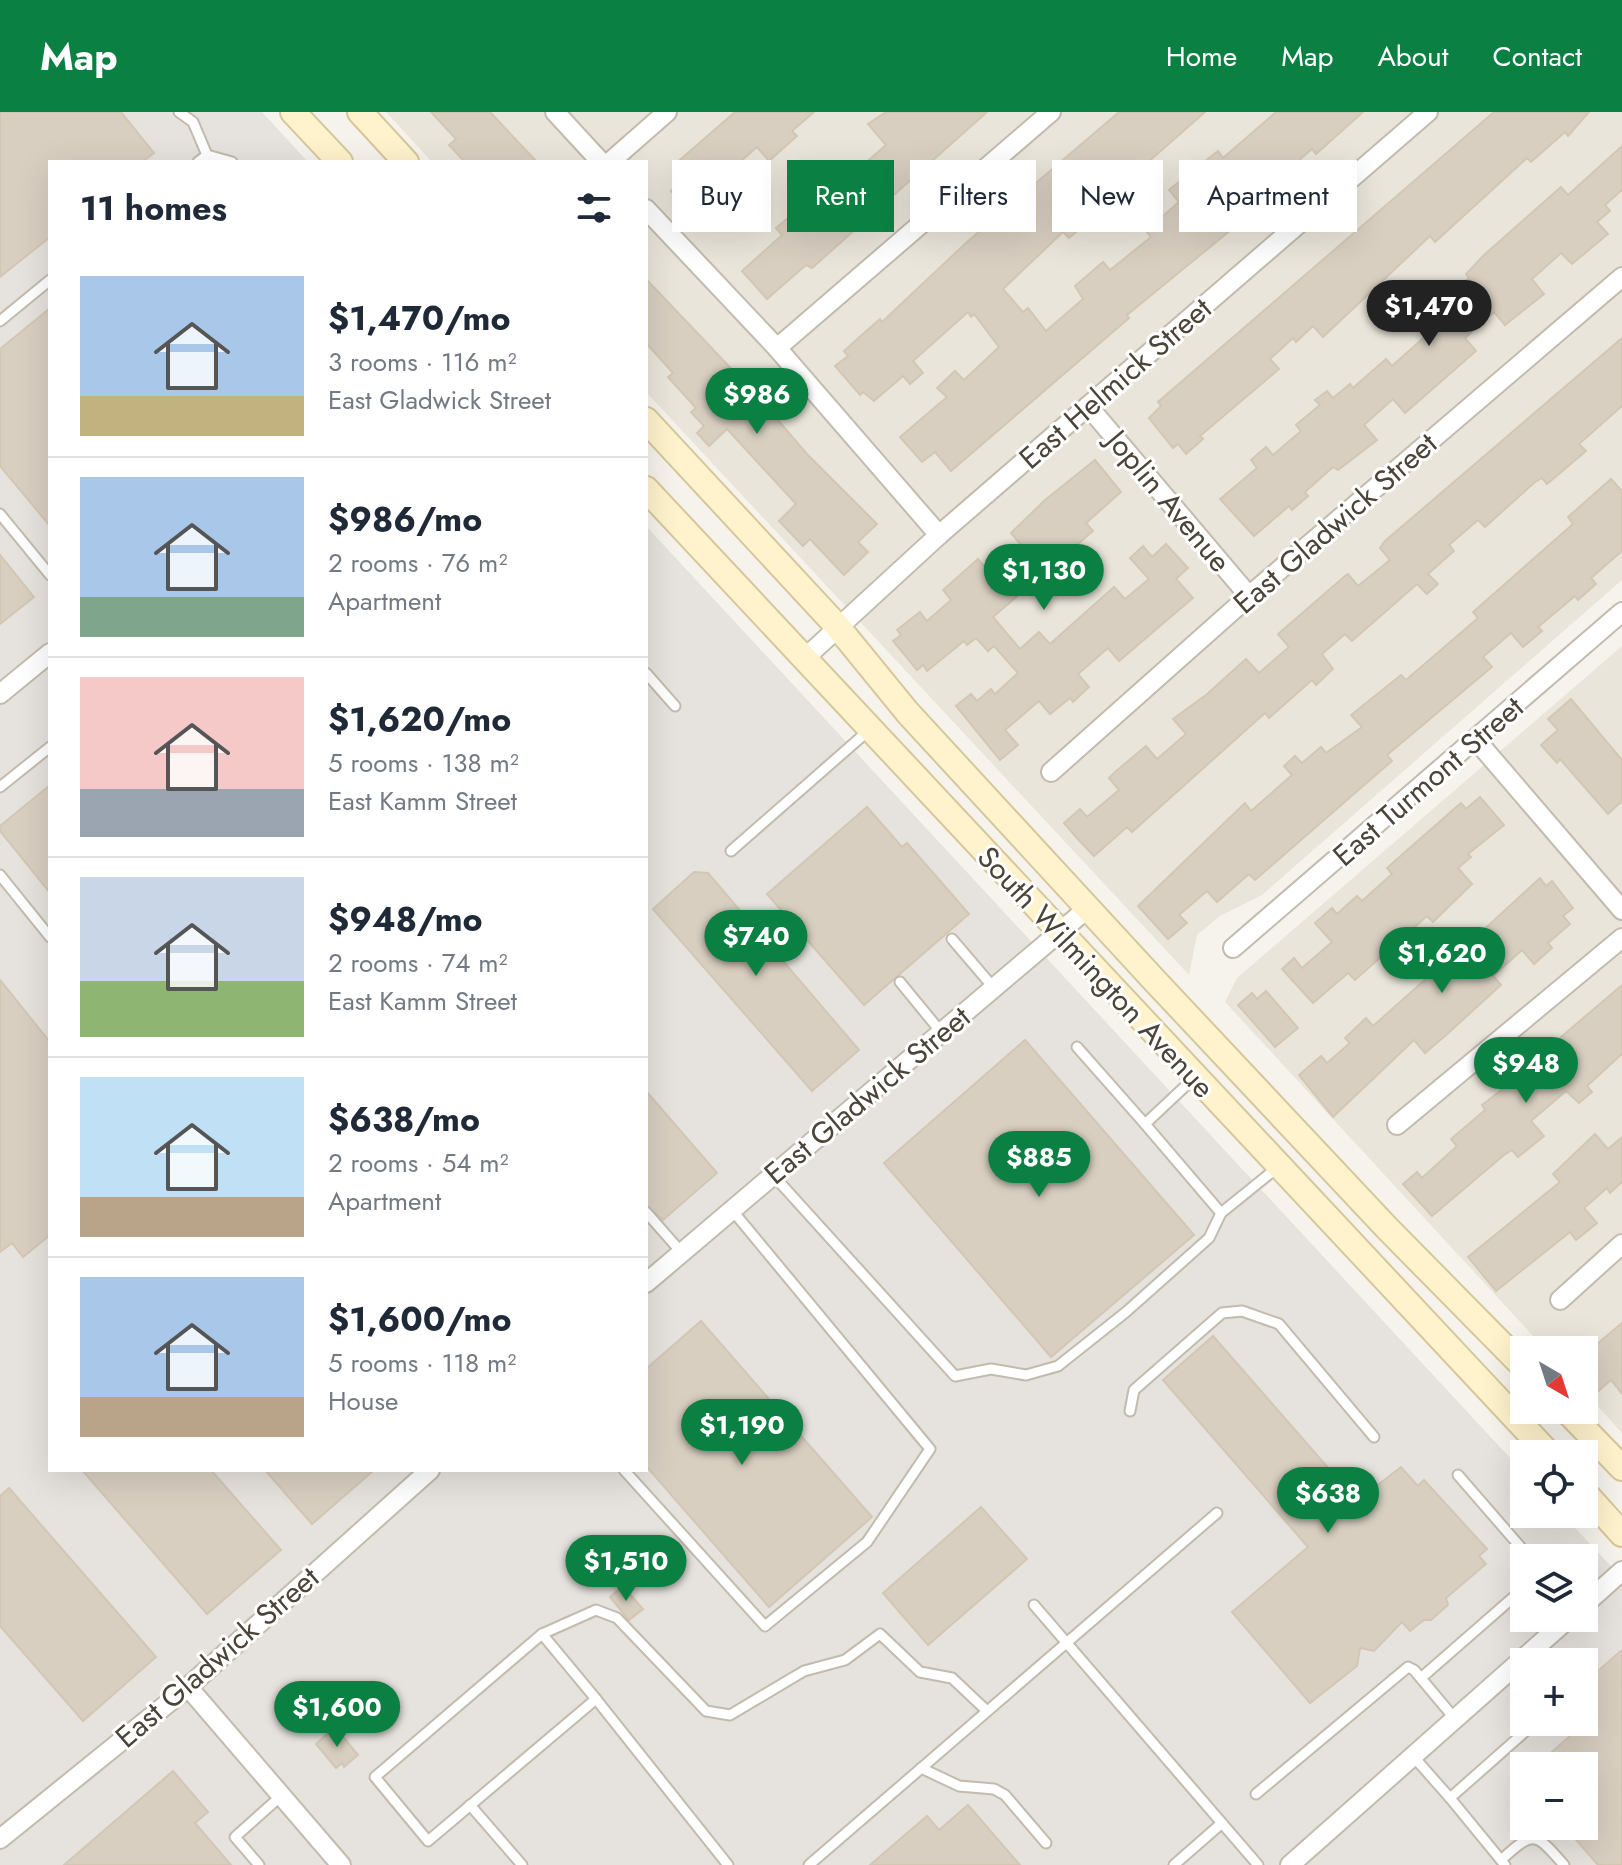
<!DOCTYPE html>
<meta charset="utf-8">
<style>
body{margin:0;font-family:Jost,sans-serif;background:#f6f6f7;color:#1f2937;height:100vh;display:flex;flex-direction:column;font-size:30px;white-space:nowrap}
*{box-sizing:border-box;margin:0}
p{font-size:26px;color:#747a83}
.icon{flex:none;width:44px;height:44px;fill:none;stroke:currentColor;stroke-width:2;stroke-linecap:round;stroke-linejoin:round}
.map{position:relative;flex:1;overflow:hidden}
.drawer{position:absolute;left:48px;top:48px;width:600px;height:1312px;display:flex;flex-direction:column;background:#fff;border-radius:0px;box-shadow:0 8px 32px #0002}
.drawer>*{flex:none}
.guide{position:absolute;left:672px;top:48px;width:760px;height:72px;display:flex;gap:16px}
.needle{width:52px;rotate:141deg}
.tools{position:absolute;left:1510px;top:1224px;display:grid;gap:16px}
.tools a{display:grid;place-items:center;width:88px;height:88px;border-radius:0px;background:#fff;box-shadow:0 8px 32px #0002;font-size:40px}
.price{position:absolute;translate:-50% -68px;padding:0 18px;border-radius:28px;background:#0b8043;color:#fff;font-size:26px;line-height:52px;filter:drop-shadow(0 2px 4px #0008)}
.price::after{content:'';position:absolute;left:50%;top:48px;width:24px;height:18px;margin-left:-12px;background:inherit;clip-path:polygon(0 0,100% 0,50% 100%)}
.price.on{background:#222;color:#fff}
ul{padding:0;list-style:none}
li{display:flex;align-items:center;gap:24px;height:200px;padding:0 32px}
li+li{border-top:2px solid #e0e1e3}
li span{display:grid;place-items:center;flex:none;width:224px;height:160px;border-radius:0px;color:#555}
li>.icon{margin-inline-start:auto}
span .icon{width:96px;height:96px;fill:#fffc;stroke-width:1}
li b{font-size:34px}
h2{display:flex;justify-content:space-between;align-items:center;height:96px;padding:0 32px;font-size:34px}
.tag{padding:0 28px;border-radius:0px;background:#fff;box-shadow:0 8px 32px #0002;font-size:28px;line-height:72px}
.tag.on{background:#0b8043;color:#fff}
header{display:flex;align-items:center;gap:48px;box-sizing:border-box;height:112px;padding:0 40px;background:#0b8043;color:#fff}
header strong{font-size:38px}
nav{display:flex;gap:44px;margin-inline-start:auto;font-size:28px}
.map>svg:first-child{display:block}
</style>
<header>
<strong>Map</strong>
<nav><a>Home</a><a>Map</a><a>About</a><a>Contact</a></nav>
</header>
<div class="map">
<svg width="1622" height="1753" viewBox="0 0 1622 1753">
<rect width="100%" height="100%" fill="#f6f3ec"/>
<g fill="#eae5da">
<path d="M 386,0 L 1622,0 L 1622,468 L 1262,783 L 1220,804 L 1197,823 L 1189,863 L 646,280 L 646,50 L 432,50 Z"/>
<path d="M 1622,534 L 1622,1321 L 1584,1279 L 1584,1238 L 1546,1238 L 1225,890 L 1237,866 Z"/>
</g>
<path fill="#e6e2dd" fill-rule="evenodd" d="M 0,0 L 262,0 L 308,50 L 50,50 L 50,1358 L 646,1358 L 646,414 L 1524,1361 L 1524,1402 L 1562,1402 L 1622,1466 L 1622,1753 L 0,1753 ZM 1524,1446 L 1584,1446 L 1584,1506 L 1524,1506 ZM 1524,1550 L 1584,1550 L 1584,1610 L 1524,1610 ZM 1524,1654 L 1584,1654 L 1584,1714 L 1524,1714 Z"/>
<g fill="#d8cfc1" stroke="#d3c7b4" stroke-width="2">
<path d="M 0,0 L 121,0 L 154,41 L 142,50 L 50,50 L 50,125 L 0,165 Z"/>
<path d="M 431,0 L 490,0 L 537,50 L 465,50 L 449,33 L 456,27 Z"/>
<path d="M 735,0 L 814,0 L 792,19 L 797,24 L 769,49 L 757,35 L 715,72 L 730,90 L 710,106 L 703,98 L 694,106 L 671,79 L 684,68 L 673,54 Z"/>
<path d="M 886,0 L 987,0 L 812,156 L 806,153 L 767,187 L 742,159 L 782,123 L 776,116 L 810,87 L 798,73 L 817,58 L 825,67 L 836,58 L 845,69 L 886,33 L 868,12 Z"/>
<path d="M 1119,0 L 1205,0 L 1122,73 L 1127,79 L 1115,91 L 1106,81 L 1084,100 L 1090,108 L 1069,126 L 1063,120 L 1003,177 L 1023,200 L 1028,196 L 1046,219 L 1083,187 L 1075,174 L 1103,150 L 1110,158 L 1151,125 L 1146,119 L 1179,90 L 1169,78 L 1218,39 L 1223,46 L 1276,0 L 1363,0 L 1316,42 L 1312,37 L 1261,81 L 1266,86 L 1232,117 L 1127,203 L 1129,206 L 951,359 L 935,340 L 922,350 L 900,325 L 947,285 L 937,276 L 955,259 L 964,268 L 999,235 L 974,202 L 971,205 L 968,200 L 913,249 L 923,261 L 910,272 L 903,264 L 874,289 L 863,280 L 860,283 L 835,254 L 848,244 L 844,239 L 864,221 L 880,207 L 882,210 L 967,130 Z"/>
<path d="M 1494,0 L 1589,0 L 1568,24 L 1565,20 L 1531,50 L 1527,46 L 1435,130 L 1430,124 L 1323,225 L 1313,214 L 1296,230 L 1293,226 L 1270,247 L 1279,257 L 1200,324 L 1203,327 L 1186,342 L 1178,332 L 1173,336 L 1149,306 L 1161,294 L 1158,290 Z"/>
<path d="M 1622,34 L 1622,78 L 1605,93 L 1610,99 L 1597,110 L 1608,122 L 1572,152 L 1561,141 L 1532,167 L 1544,182 L 1505,213 L 1494,200 L 1465,226 L 1476,239 L 1405,301 L 1393,287 L 1364,313 L 1377,328 L 1338,358 L 1333,355 L 1305,380 L 1308,384 L 1292,398 L 1289,394 L 1254,424 L 1220,387 L 1257,356 L 1251,348 L 1266,335 L 1273,343 L 1301,319 L 1296,313 L 1320,293 L 1315,288 L 1327,279 L 1333,286 L 1350,272 L 1353,276 L 1386,247 L 1392,254 L 1430,220 L 1417,203 L 1434,189 L 1438,193 L 1469,166 L 1466,162 L 1484,143 L 1561,75 L 1568,83 Z"/>
<path d="M 646,167 L 761,288 L 807,342 L 877,412 L 858,430 L 868,440 L 844,463 L 810,427 L 803,434 L 779,409 L 796,392 L 727,317 L 709,334 L 697,321 L 704,314 L 691,300 L 696,296 L 668,265 L 673,261 L 646,231 Z"/>
<path d="M 50,196 L 50,414 L 0,354 L 0,237 Z"/>
<path d="M 1622,226 L 1622,294 L 1579,332 L 1586,339 L 1547,372 L 1542,366 L 1535,370 L 1485,415 L 1478,408 L 1449,433 L 1454,439 L 1428,462 L 1438,472 L 1427,482 L 1417,472 L 1352,529 L 1345,522 L 1322,542 L 1333,557 L 1316,573 L 1312,568 L 1269,606 L 1265,601 L 1132,720 L 1127,715 L 1094,744 L 1076,725 L 1064,711 L 1080,697 L 1087,705 L 1119,678 L 1109,666 L 1115,660 L 1146,634 L 1157,647 L 1186,622 L 1173,607 L 1206,583 L 1246,547 L 1259,561 L 1289,535 L 1278,522 L 1345,464 L 1348,462 L 1358,474 L 1390,448 L 1380,436 L 1385,429 Z"/>
<path d="M 1095,348 L 1121,380 L 1086,411 L 1093,419 L 993,505 L 1020,537 L 1039,520 L 1050,532 L 1114,475 L 1125,487 L 1149,467 L 1130,446 L 1143,434 L 1152,445 L 1166,432 L 1188,456 L 1176,467 L 1193,486 L 1119,549 L 1108,536 L 1078,562 L 1089,575 L 1073,590 L 1070,586 L 1050,602 L 1039,589 L 1005,618 L 1018,633 L 1000,648 L 956,594 L 971,582 L 977,589 L 991,577 L 995,582 L 1018,561 L 994,534 L 988,539 L 976,526 L 967,533 L 964,529 L 927,559 L 923,553 L 917,558 L 893,529 L 901,523 L 897,518 L 920,500 L 927,509 L 951,488 L 943,478 L 978,447 L 989,460 L 1021,433 L 1011,421 L 1045,388 Z"/>
<path d="M 1611,367 L 1622,379 L 1622,439 L 1591,466 L 1596,472 L 1578,488 L 1575,484 L 1538,515 L 1542,519 L 1523,535 L 1511,521 L 1483,545 L 1492,555 L 1387,643 L 1392,649 L 1378,661 L 1255,768 L 1249,762 L 1217,790 L 1207,779 L 1179,803 L 1187,811 L 1168,827 L 1138,794 L 1245,691 L 1251,699 L 1292,663 L 1284,654 L 1295,644 L 1302,651 L 1321,635 L 1326,641 L 1362,615 L 1351,603 L 1401,563 L 1406,568 L 1478,506 L 1473,500 L 1573,412 L 1568,405 Z"/>
<path d="M 0,443 L 34,485 L 0,512 Z"/>
<path d="M 1571,587 L 1622,648 L 1622,689 L 1608,702 L 1560,647 L 1557,651 L 1541,633 L 1558,618 L 1548,607 Z"/>
<path d="M 50,673 L 50,781 L 0,719 L 0,714 Z"/>
<path d="M 1480,685 L 1504,713 L 1468,742 L 1471,745 L 1458,756 L 1472,772 L 1433,810 L 1427,804 L 1355,868 L 1348,861 L 1313,891 L 1282,857 L 1294,846 L 1302,856 L 1332,830 L 1315,811 L 1332,796 L 1337,802 L 1357,784 L 1362,789 L 1392,762 L 1387,756 L 1405,740 L 1461,691 L 1466,697 Z"/>
<path d="M 867,695 L 902,735 L 907,731 L 969,802 L 864,893 L 767,782 Z"/>
<path d="M 694,760 L 708,761 L 859,938 L 812,979 L 653,797 Z"/>
<path d="M 1540,766 L 1546,774 L 1552,769 L 1573,796 L 1563,804 L 1570,812 L 1548,831 L 1552,836 L 1534,852 L 1522,838 L 1493,864 L 1501,873 L 1445,924 L 1425,941 L 1414,928 L 1333,1005 L 1299,963 L 1321,944 L 1327,951 L 1350,931 L 1345,926 L 1366,906 L 1373,914 L 1427,866 L 1419,857 L 1458,828 L 1461,831 L 1474,820 L 1477,824 Z"/>
<path d="M 0,868 L 50,930 L 50,1123 L 23,1145 L 12,1131 L 0,1140 Z"/>
<path d="M 1622,873 L 1622,942 L 1587,974 L 1592,980 L 1579,991 L 1566,979 L 1531,1009 L 1544,1024 L 1518,1045 L 1512,1038 L 1504,1043 L 1432,1104 L 1403,1072 L 1417,1060 L 1422,1066 L 1457,1034 L 1451,1027 L 1485,998 L 1482,993 L 1520,964 L 1523,968 L 1553,943 L 1547,937 Z"/>
<path d="M 1266,879 L 1298,916 L 1275,935 L 1238,893 L 1252,881 L 1257,887 Z"/>
<path d="M 1025,928 L 1194,1123 L 1051,1245 L 884,1051 Z"/>
<path d="M 646,979 L 717,1061 L 663,1108 L 646,1093 Z"/>
<path d="M 1595,1022 L 1608,1037 L 1622,1025 L 1622,1070 L 1610,1081 L 1607,1076 L 1584,1096 L 1597,1111 L 1576,1128 L 1570,1120 L 1496,1179 L 1468,1145 L 1560,1070 L 1553,1062 Z"/>
<path d="M 701,1209 L 872,1405 L 769,1495 L 646,1354 L 646,1257 Z"/>
<path d="M 1622,1211 L 1622,1282 L 1611,1268 L 1596,1281 L 1584,1268 L 1584,1243 Z"/>
<path d="M 1213,1224 L 1357,1389 L 1401,1355 L 1418,1374 L 1424,1368 L 1487,1437 L 1479,1444 L 1486,1452 L 1446,1486 L 1448,1493 L 1431,1508 L 1424,1508 L 1410,1519 L 1402,1510 L 1374,1539 L 1360,1536 L 1357,1554 L 1310,1591 L 1232,1500 L 1308,1435 L 1163,1268 Z"/>
<path d="M 82,1358 L 211,1358 L 281,1438 L 207,1502 Z"/>
<path d="M 265,1358 L 374,1358 L 312,1412 Z"/>
<path d="M 9,1376 L 156,1545 L 83,1609 L 0,1514 L 0,1384 Z"/>
<path d="M 981,1395 L 1027,1447 L 928,1533 L 883,1481 Z"/>
<path d="M 623,1474 L 643,1497 L 629,1508 L 610,1485 Z"/>
<path d="M 1622,1538 L 1622,1753 L 1598,1753 L 1564,1714 L 1584,1714 L 1584,1654 L 1536,1654 L 1596,1601 L 1584,1587 L 1584,1571 Z"/>
<path d="M 335,1615 L 358,1643 L 344,1655 L 342,1651 L 336,1656 L 316,1632 Z"/>
<path d="M 173,1659 L 208,1700 L 195,1711 L 231,1753 L 64,1753 Z"/>
<path d="M 968,1693 L 1020,1753 L 870,1753 L 927,1704 L 939,1718 Z"/>
</g>
<g fill="none" stroke-linecap="round" stroke-linejoin="round">
<defs>
<g id="service">
<path d="M 179,0 L 193,10 L 207,43"/>
<path d="M 198,50 L 207,43 L 232,50"/>
<path d="M 0,209 L 50,168"/>
<path d="M 0,402 L 50,463"/>
<path d="M 646,561 L 675,594"/>
<path d="M 0,675 L 50,635"/>
<path d="M 731,739 L 868,619"/>
<path d="M 0,763 L 50,825"/>
<path d="M 952,827 L 993,875"/>
<path d="M 900,870 L 941,920"/>
<path d="M 1077,935 L 1145,1012"/>
<path d="M 773,1063 L 955,1264 L 991,1257 L 1026,1263 L 1058,1254 L 1126,1200 L 1209,1126 L 1221,1101 L 1145,1012 L 1194,966"/>
<path d="M 646,1100 L 682,1141"/>
<path d="M 1221,1101 L 1278,1055"/>
<path d="M 1130,1299 L 1134,1278 L 1222,1201 L 1242,1199 L 1279,1212 L 1374,1325"/>
<path d="M 624,1358 L 765,1514 L 867,1430 L 930,1337 L 732,1098"/>
<path d="M 1458,1363 L 1530,1446"/>
<path d="M 1034,1493 L 1258,1753"/>
<path d="M 542,1522 L 596,1587 L 428,1729 L 375,1665 Z"/>
<path d="M 542,1522 L 596,1498 L 617,1506 L 706,1599 L 730,1603 L 804,1559 L 845,1548 L 880,1522 L 920,1560 L 952,1566 L 987,1599"/>
<path d="M 1512,1556 L 1524,1570"/>
<path d="M 1421,1566 L 1524,1476"/>
<path d="M 596,1587 L 728,1753"/>
<path d="M 1413,1644 L 1450,1686 L 1536,1610"/>
<path d="M 921,1656 L 959,1674 L 994,1677 L 1005,1683 L 1046,1731"/>
<path d="M 1256,1682 L 1408,1555 L 1414,1558 L 1455,1607"/>
<path d="M 1450,1686 L 1505,1753"/>
<path d="M 470,1693 L 522,1753"/>
<path d="M 1501,1748 C 1534,1718 1535,1720 1564,1753"/>
<path d="M 259,1753 L 235,1725 L 281,1684"/>
<path d="M 809,1753 L 1217,1401"/>
<path d="M 1174,1753 L 1222,1711"/>
</g>
<g id="minor">
<path d="M 555,0 L 601,50"/>
<path d="M 610,50 L 667,0"/>
<path d="M 646,97 L 777,236 L 939,423"/>
<path d="M 777,236 L 1051,0"/>
<path d="M 1088,294 L 1249,484"/>
<path d="M 805,546 L 939,423 L 1428,0"/>
<path d="M 0,582 L 50,541"/>
<path d="M 1477,629 L 1622,798"/>
<path d="M 1051,660 L 1249,484 L 1622,165"/>
<path d="M 1233,836 L 1622,500"/>
<path d="M 1397,1013 L 1622,826"/>
<path d="M 646,1171 L 1088,796"/>
<path d="M 1560,1188 L 1622,1132"/>
<path d="M 1584,1493 L 1622,1459"/>
<path d="M 188,1575 L 341,1753"/>
<path d="M 0,1727 L 188,1575 L 430,1358"/>
<path d="M 1290,1753 L 1569,1506"/>
</g>
<g id="secondary">
<path d="M 293,0 L 340,50"/>
<path d="M 360,0 L 406,50"/>
<path d="M 646,308 L 837,514 L 908,601 L 1155,869 L 1387,1116 L 1524,1255"/>
<path d="M 646,377 L 1549,1342"/>
<path d="M 1566,1298 L 1622,1356"/>
<path d="M 1584,1380 L 1622,1422"/>
</g>
</defs>
<use href="#service" stroke="#c2bbae" stroke-width="13"/>
<use href="#minor" stroke="#c2bbae" stroke-width="22"/>
<use href="#secondary" stroke="#d6c79b" stroke-width="28"/>
<use href="#service" stroke="#fff" stroke-width="9"/>
<use href="#minor" stroke="#fff" stroke-width="18"/>
<use href="#secondary" stroke="#fff3cd" stroke-width="24"/>
</g>
<g text-anchor="middle" dominant-baseline="central" stroke-width="6" stroke-linejoin="round" paint-order="stroke">
<g font-size="30" fill="#4b4439" stroke="#fff">
<text transform="translate(1115 271) rotate(-41)">East Helmick Street</text>
<text transform="translate(1169 389) rotate(50)">Joplin Avenue</text>
<text transform="translate(1335 411) rotate(-41)">East Gladwick Street</text>
<text transform="translate(1428 669) rotate(-41)">East Turmont Street</text>
<text transform="translate(1096 860) rotate(47)">South Wilmington Avenue</text>
<text transform="translate(867 983) rotate(-40)">East Gladwick Street</text>
<text transform="translate(217 1545) rotate(-41)">East Gladwick Street</text>
</g>
</g>
</svg>
<div class="tools">
<a><svg class="needle" viewBox="-14 -14 28 28"><path d="M0-13l5 13h-10z" fill="#e53935"/><path d="M0 13l5-13h-10z" fill="#747a83"/></svg></a>
<a><svg class="icon" aria-label="locate" viewBox="0 0 24 24"><circle cx="12" cy="12" r="6"/><path d="M12 2v4M12 18v4M2 12h4M18 12h4"/></svg></a>
<a><svg class="icon" aria-label="layers" viewBox="0 0 24 24"><path d="M12 4l9 5-9 5-9-5zM3 14l9 5 9-5"/></svg></a>
<a>+</a>
<a>−</a>
</div>
<b class="price on" style="left:1429px;top:236px">$1,470</b>
<b class="price" style="left:757px;top:324px">$986</b>
<b class="price" style="left:1044px;top:500px">$1,130</b>
<b class="price" style="left:756px;top:866px">$740</b>
<b class="price" style="left:1442px;top:883px">$1,620</b>
<b class="price" style="left:1526px;top:993px">$948</b>
<b class="price" style="left:1039px;top:1087px">$885</b>
<b class="price" style="left:742px;top:1355px">$1,190</b>
<b class="price" style="left:1328px;top:1423px">$638</b>
<b class="price" style="left:626px;top:1491px">$1,510</b>
<b class="price" style="left:337px;top:1637px">$1,600</b>
<div class="guide">
<a class="tag">Buy</a>
<a class="tag on">Rent</a>
<a class="tag">Filters</a>
<a class="tag">New</a>
<a class="tag">Apartment</a>
</div>
<section class="drawer">
<h2>11 homes<svg class="icon" aria-label="filters" viewBox="0 0 24 24"><path d="M4 7h16M4 17h16"/><circle cx="9" cy="7" r="2"/><circle cx="15" cy="17" r="2"/></svg></h2>
<ul>
<li><span style="background:linear-gradient(#a9c7e8 75%,#c2b280 0)"><svg class="icon" aria-label="home" viewBox="0 0 24 24"><path d="M3 11l9-7 9 7M6 9v11h12V9"/></svg></span><div><b>$1,470/mo</b><p>3 rooms · 116 m²</p><p>East Gladwick Street</p></div></li>
<li><span style="background:linear-gradient(#a9c7e8 75%,#7fa58c 0)"><svg class="icon" aria-label="home" viewBox="0 0 24 24"><path d="M3 11l9-7 9 7M6 9v11h12V9"/></svg></span><div><b>$986/mo</b><p>2 rooms · 76 m²</p><p>Apartment</p></div></li>
<li><span style="background:linear-gradient(#f6c9c9 70%,#9aa5b1 0)"><svg class="icon" aria-label="home" viewBox="0 0 24 24"><path d="M3 11l9-7 9 7M6 9v11h12V9"/></svg></span><div><b>$1,620/mo</b><p>5 rooms · 138 m²</p><p>East Kamm Street</p></div></li>
<li><span style="background:linear-gradient(#c9d6e8 65%,#8fb573 0)"><svg class="icon" aria-label="home" viewBox="0 0 24 24"><path d="M3 11l9-7 9 7M6 9v11h12V9"/></svg></span><div><b>$948/mo</b><p>2 rooms · 74 m²</p><p>East Kamm Street</p></div></li>
<li><span style="background:linear-gradient(#bfe0f5 75%,#b9a48a 0)"><svg class="icon" aria-label="home" viewBox="0 0 24 24"><path d="M3 11l9-7 9 7M6 9v11h12V9"/></svg></span><div><b>$638/mo</b><p>2 rooms · 54 m²</p><p>Apartment</p></div></li>
<li><span style="background:linear-gradient(#a9c7e8 75%,#b9a48a 0)"><svg class="icon" aria-label="home" viewBox="0 0 24 24"><path d="M3 11l9-7 9 7M6 9v11h12V9"/></svg></span><div><b>$1,600/mo</b><p>5 rooms · 118 m²</p><p>House</p></div></li>
</ul>
</section>
</div>
